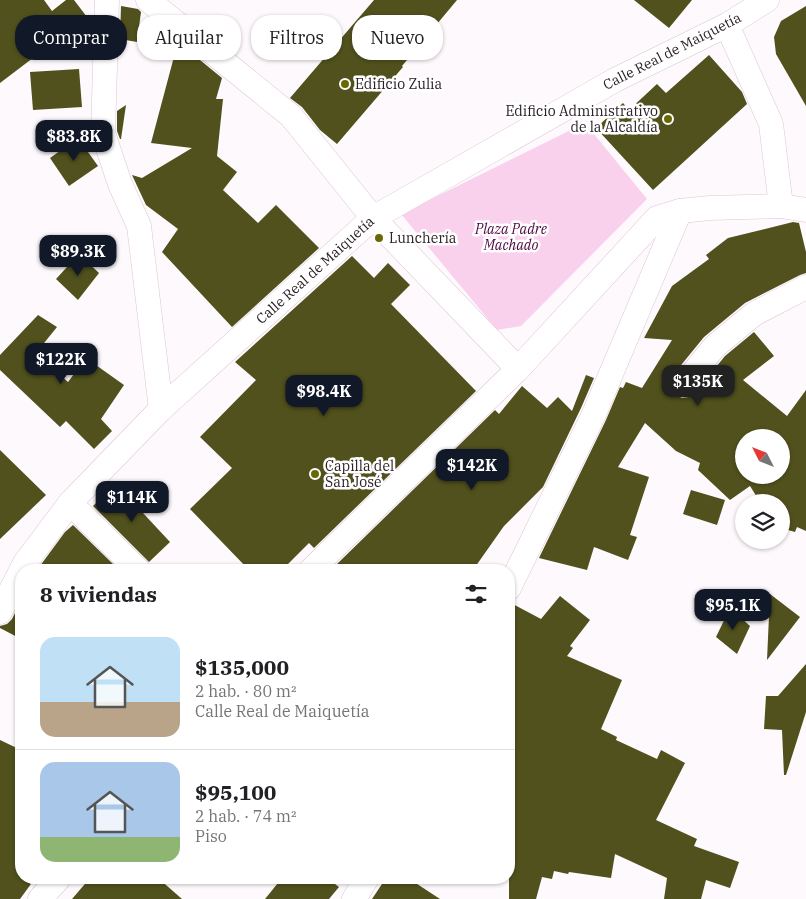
<!DOCTYPE html>
<html lang="es">
<meta charset="utf-8">
<style>
body{margin:0;font-family:"IBM Plex Serif",serif;background:#f6f6f6;color:#202124;height:100vh;display:flex;flex-direction:column;font-size:19px;white-space:nowrap}
*{box-sizing:border-box;margin:0}
p{font-size:16px;color:#757577}
.icon{flex:none;width:28px;height:28px;fill:none;stroke:currentColor;stroke-width:2;stroke-linecap:round;stroke-linejoin:round}
.map{position:relative;flex:1;overflow:hidden}
.sheet{position:absolute;left:15px;top:564px;width:500px;height:320px;display:flex;flex-direction:column;background:#fff;border-radius:20px;box-shadow:0 1px 4px #0004}
.sheet>*{flex:none}
.banner{position:absolute;left:15px;top:15px;width:500px;height:45px;display:flex;gap:10px}
.needle{width:32px;rotate:312deg}
.fabs{position:absolute;left:735px;top:429px;display:grid;gap:10px}
.fabs a{display:grid;place-items:center;width:55px;height:55px;border-radius:50%;background:#fff;box-shadow:0 1px 4px #0004;font-size:25px}
.price{position:absolute;translate:-50% -42px;padding:0 11px;border-radius:10px;background:#111827;color:#fff;font-size:16px;line-height:32px;filter:drop-shadow(0 1px 2px #0008)}
.price::after{content:'';position:absolute;left:50%;top:30px;width:15px;height:11px;margin-left:-8px;background:inherit;clip-path:polygon(0 0,100% 0,50% 100%)}
.price.active{background:#222;color:#fff}
ul{padding:0;list-style:none}
li{display:flex;align-items:center;gap:15px;height:125px;padding:0 25px}
li+li{border-top:1px solid #e0e0e0}
li span{display:grid;place-items:center;flex:none;width:140px;height:100px;border-radius:15px;color:#555}
li>.icon{margin-inline-start:auto}
span .icon{width:60px;height:60px;fill:#fffc;stroke-width:1}
li b{font-size:21px}
h2{display:flex;justify-content:space-between;align-items:center;height:60px;padding:0 25px;font-size:21px}
.chip{padding:0 18px;border-radius:20px;background:#fff;box-shadow:0 1px 4px #0004;font-size:18px;line-height:45px}
.chip.active{background:#111827;color:#fff}
.map>svg:first-child{display:block}
</style>
<div class="map">
<svg width="806" height="899" viewBox="0 0 806 899">
<rect width="100%" height="100%" fill="#fef9fc"/>
<path fill="#f9d1ed" d="M 585,123 L 647,199 L 521,326 L 497,330 L 401,214 Z"/>
<g fill="#50511c" fill-rule="evenodd">
<path d="M 0,0 L 44,0 L 52,11 L 66,0 L 74,0 L 87,17 L 0,83 Z"/>
<path d="M 374,0 L 457,0 L 402,66 L 403,67 L 337,144 L 320,130 L 302,107 L 290,98 Z"/>
<path d="M 634,0 L 692,0 L 669,28 Z"/>
<path d="M 121,6 L 138,9 L 141,12 L 137,42 L 120,39 Z"/>
<path d="M 806,6 L 806,106 L 776,54 L 774,37 L 781,21 Z"/>
<path d="M 175,53 L 200,60 L 222,78 L 216,99 L 223,99 L 217,156 L 237,172 L 223,190 L 258,223 L 276,205 L 319,248 L 232,327 L 162,252 L 178,229 L 146,205 L 132,175 L 142,178 L 192,148 L 151,143 Z"/>
<path d="M 709,55 L 742,92 L 747,104 L 653,190 L 596,128 L 623,103 L 629,110 L 657,84 L 666,93 Z"/>
<path d="M 79,69 L 82,107 L 33,110 L 30,72 Z"/>
<path d="M 126,105 L 121,139 L 120,139 L 117,131 L 117,111 Z"/>
<path d="M 78,138 L 98,166 L 69,186 L 50,158 Z"/>
<path d="M 793,222 L 799,223 L 806,252 L 806,273 L 800,275 L 745,303 L 704,337 L 673,375 L 670,382 L 671,389 L 676,395 L 682,398 L 689,397 L 695,393 L 725,356 L 754,332 L 774,356 L 743,380 L 787,416 L 806,390 L 806,531 L 797,527 L 795,532 L 781,528 L 781,502 L 760,502 L 750,486 L 730,500 L 698,470 L 700,463 L 676,451 L 645,423 L 618,467 L 649,477 L 630,535 L 637,537 L 628,560 L 594,547 L 587,570 L 539,558 L 606,420 L 620,387 L 623,388 L 626,382 L 642,388 L 672,340 L 644,338 L 672,286 L 709,259 L 706,255 L 728,238 ZM 744,438 L 781,438 L 781,475 L 744,475 Z"/>
<path d="M 79,254 L 99,273 L 78,300 L 56,279 Z"/>
<path d="M 352,256 L 374,278 L 388,263 L 410,285 L 391,304 L 476,391 L 314,548 L 309,543 L 282,570 L 249,570 L 190,509 L 232,468 L 200,437 L 256,380 L 235,362 Z"/>
<path d="M 38,315 L 57,327 L 36,353 L 68,382 L 86,358 L 124,385 L 101,419 L 112,431 L 94,449 L 66,421 L 60,427 L 0,370 L 0,355 Z"/>
<path d="M 586,375 L 594,378 L 581,408 L 543,487 L 504,526 L 473,570 L 341,570 L 336,565 L 495,410 L 499,414 L 522,386 L 547,408 L 558,397 L 572,411 Z"/>
<path d="M 0,450 L 46,495 L 0,539 Z"/>
<path d="M 116,484 L 170,542 L 149,562 L 93,506 Z"/>
<path d="M 691,490 L 725,500 L 717,525 L 683,514 Z"/>
<path d="M 73,525 L 113,564 L 107,570 L 37,570 L 65,532 Z"/>
<path d="M 770,594 L 800,617 L 767,660 Z"/>
<path d="M 560,596 L 590,620 L 570,646 L 573,648 L 567,656 L 622,680 L 601,729 L 617,737 L 616,740 L 657,759 L 661,750 L 685,763 L 656,820 L 697,839 L 694,846 L 739,862 L 730,888 L 706,880 L 701,899 L 664,899 L 667,878 L 615,854 L 611,878 L 569,872 L 568,874 L 554,871 L 552,879 L 542,877 L 536,899 L 509,899 L 509,602 L 541,619 Z"/>
<path d="M 21,601 L 21,639 L 0,628 L 0,626 L 7,624 L 12,619 Z"/>
<path d="M 730,608 L 750,626 L 737,654 L 716,637 Z"/>
<path d="M 806,664 L 806,712 L 786,775 L 784,775 L 782,730 L 764,729 L 766,696 L 778,696 Z"/>
<path d="M 0,740 L 21,750 L 21,878 L 31,884 L 20,899 L 0,899 Z"/>
<path d="M 90,878 L 158,878 L 182,899 L 72,899 Z"/>
<path d="M 282,878 L 327,878 L 339,887 L 329,899 L 265,899 Z"/>
<path d="M 386,878 L 408,878 L 440,899 L 372,899 Z"/>
</g>
<g fill="none" stroke-linecap="round" stroke-linejoin="round">
<defs>
<g id="street">
<path d="M 107,0 L 103,133 L 120,184 L 139,226 L 161,409"/>
<path d="M 148,0 L 291,116 L 373,218 L 518,369"/>
<path d="M 727,25 L 771,124 L 781,206"/>
<path d="M 684,384 L 715,346 L 754,314 L 806,287"/>
<path d="M 70,503 L 138,570"/>
<path d="M 311,570 L 518,369 L 657,218 L 680,211 L 710,208 L 781,206 L 806,210"/>
<path d="M 509,588 L 594,414 L 680,211"/>
<path d="M 0,612 L 25,563 L 70,503 L 161,409 L 373,218 L 615,80 L 727,25 L 767,0"/>
<path d="M 40,899 L 59,878"/>
<path d="M 354,899 L 367,878"/>
</g>
</defs>
<use href="#street" stroke="#dec5d6" stroke-width="25"/>
<use href="#street" stroke="#fff" stroke-width="24"/>
</g>
<g fill="#686906" stroke="#fff" stroke-width="2">
<circle cx="345" cy="84" r="5"/>
<circle cx="668" cy="119" r="5"/>
<circle cx="379" cy="238" r="5"/>
<circle cx="315" cy="474" r="5"/>
</g>
<g text-anchor="middle" dominant-baseline="central" stroke-width="5" stroke-linejoin="round" paint-order="stroke">
<g font-size="14" fill="#2b2128" stroke="#fff">
<text transform="translate(672 51) rotate(-27)">Calle Real de Maiquetía</text>
<text transform="translate(315 270) rotate(-42)">Calle Real de Maiquetía</text>
</g>
<g font-size="14" fill="#2b2128" stroke="#fff" text-anchor="start">
<text x="355" y="84">Edificio Zulia</text>
<text x="658" y="111" text-anchor="end">Edificio Administrativo<tspan x="658" dy="16">de la Alcaldía</tspan></text>
<text x="389" y="238">Lunchería</text>
<text x="325" y="466">Capilla del<tspan x="325" dy="16">San José</tspan></text>
</g>
<g font-size="14" font-style="italic" fill="#500642" stroke="#fff">
<text x="511" y="229">Plaza Padre<tspan x="511" dy="16">Machado</tspan></text>
</g>
</g>
</svg>
<div class="fabs">
<a><svg class="needle" viewBox="-14 -14 28 28"><path d="M0-13l5 13h-10z" fill="#e53935"/><path d="M0 13l5-13h-10z" fill="#757577"/></svg></a>
<a><svg class="icon" aria-label="layers" viewBox="0 0 24 24"><path d="M12 4l9 5-9 5-9-5zM3 14l9 5 9-5"/></svg></a>
</div>
<b class="price" style="left:74px;top:162px">$83.8K</b>
<b class="price" style="left:78px;top:277px">$89.3K</b>
<b class="price" style="left:61px;top:385px">$122K</b>
<b class="price active" style="left:698px;top:407px">$135K</b>
<b class="price" style="left:324px;top:417px">$98.4K</b>
<b class="price" style="left:472px;top:491px">$142K</b>
<b class="price" style="left:132px;top:523px">$114K</b>
<b class="price" style="left:733px;top:631px">$95.1K</b>
<div class="banner">
<a class="chip active">Comprar</a>
<a class="chip">Alquilar</a>
<a class="chip">Filtros</a>
<a class="chip">Nuevo</a>
</div>
<section class="sheet">
<h2>8 viviendas<svg class="icon" aria-label="filters" viewBox="0 0 24 24"><path d="M4 7h16M4 17h16"/><circle cx="9" cy="7" r="2"/><circle cx="15" cy="17" r="2"/></svg></h2>
<ul>
<li><span style="background:linear-gradient(#bfe0f5 65%,#b9a48a 0)"><svg class="icon" aria-label="home" viewBox="0 0 24 24"><path d="M3 11l9-7 9 7M6 9v11h12V9"/></svg></span><div><b>$135,000</b><p>2 hab. · 80 m²</p><p>Calle Real de Maiquetía</p></div></li>
<li><span style="background:linear-gradient(#a9c7e8 75%,#8fb573 0)"><svg class="icon" aria-label="home" viewBox="0 0 24 24"><path d="M3 11l9-7 9 7M6 9v11h12V9"/></svg></span><div><b>$95,100</b><p>2 hab. · 74 m²</p><p>Piso</p></div></li>
</ul>
</section>
</div>
